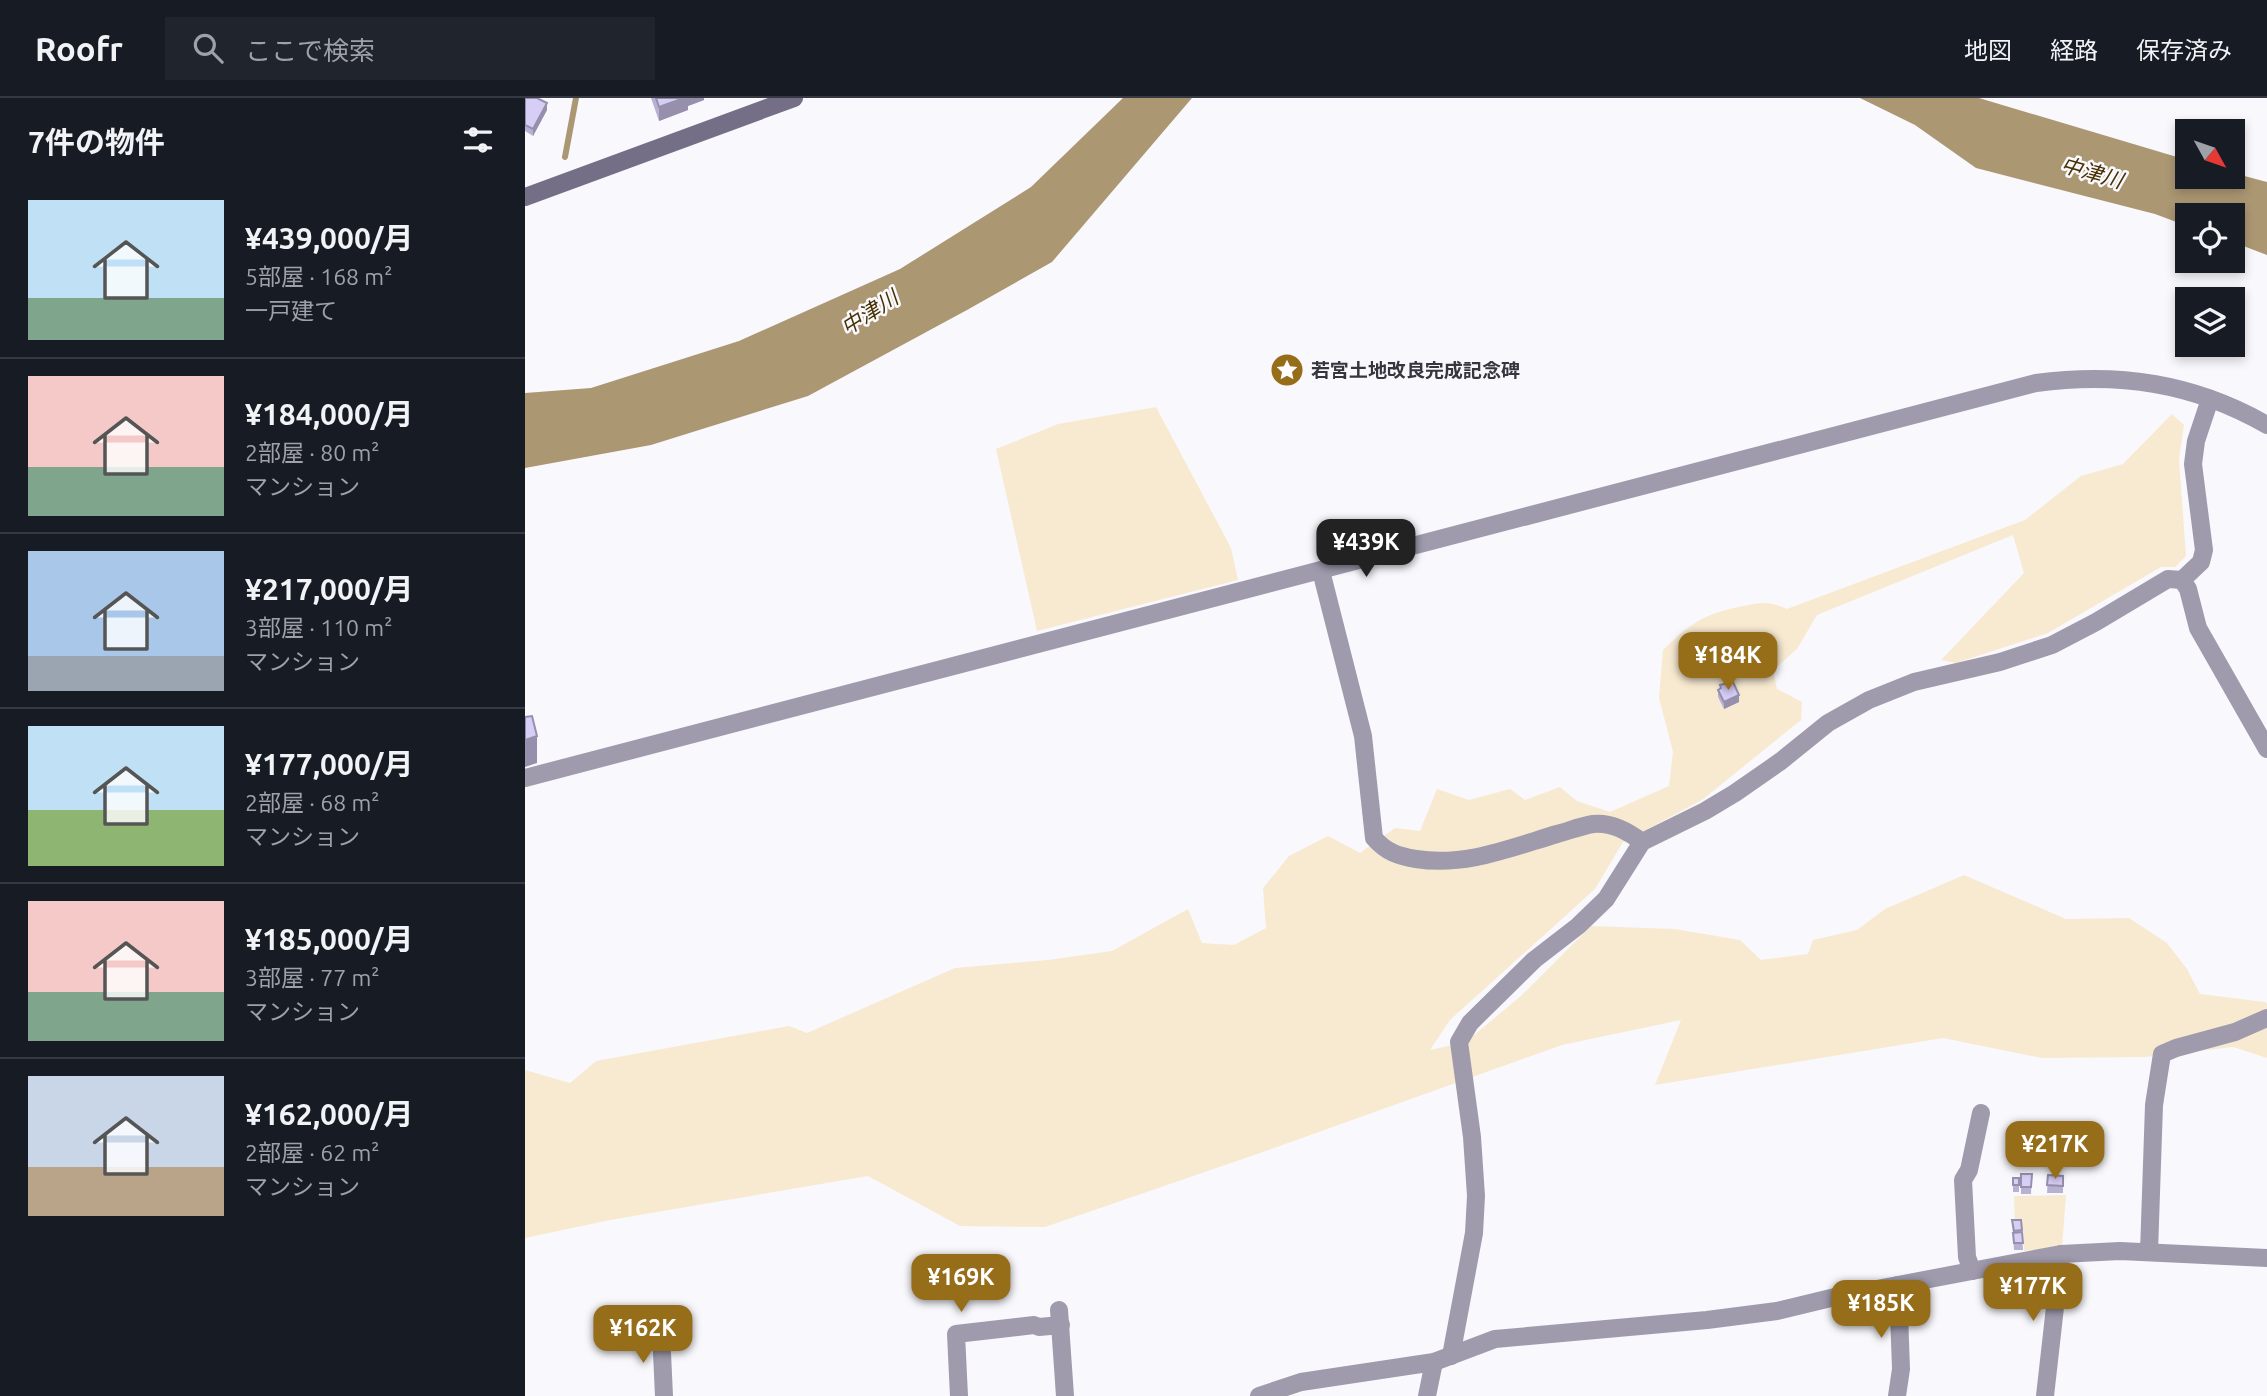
<!DOCTYPE html>
<html lang="ja">
<meta charset="utf-8">
<style>
body{margin:0;font-family:Ubuntu,"Noto Sans JP",sans-serif;background:#20242c;color:#f1f3f6;height:100vh;display:flex;flex-direction:column;font-size:26px;white-space:nowrap}
*{box-sizing:border-box;margin:0}
p{font-size:23px;color:#9ea1a6}
.icon{flex:none;width:38px;height:38px;fill:none;stroke:currentColor;stroke-width:2;stroke-linecap:round;stroke-linejoin:round}
.map{position:relative;flex:1;overflow:hidden}
.drawer{display:flex;flex-direction:column;background:#171b24;width:525px}
.drawer>*{flex:none}
.needle{width:46px;rotate:130deg}
.buttons{position:absolute;left:1650px;top:21px;display:grid;gap:14px}
.buttons a{display:grid;place-items:center;width:70px;height:70px;border-radius:0px;background:#171b24;box-shadow:0 4px 10px #0003;font-size:35px}
.price{position:absolute;translate:-50% -60px;padding:0 16px;border-radius:14px;background:#966e19;color:#fff;font-size:23px;line-height:46px;filter:drop-shadow(0 2px 4px #0008)}
.price::after{content:'';position:absolute;left:50%;top:42px;width:21px;height:16px;margin-left:-10px;background:inherit;clip-path:polygon(0 0,100% 0,50% 100%)}
.price.selected{background:#222;color:#fff}
ul{padding:0;list-style:none}
li{display:flex;align-items:center;gap:21px;height:175px;padding:0 28px}
li+li{border-top:2px solid #363941}
li span{display:grid;place-items:center;flex:none;width:196px;height:140px;border-radius:0px;color:#555}
li>.icon{margin-inline-start:auto}
span .icon{width:84px;height:84px;fill:#fffc;stroke-width:1}
li b{font-size:30px}
h2{display:flex;justify-content:space-between;align-items:center;height:84px;padding:0 28px;font-size:30px}
header{display:flex;align-items:center;gap:42px;box-sizing:border-box;height:98px;padding:0 35px;background:#171b24;border-bottom:2px solid #363941}
header strong{font-size:33px}
nav{display:flex;gap:38px;margin-inline-start:auto;font-size:24px}
.search{width:490px;height:63px;background:#20242c;display:flex;align-items:center;gap:18px;box-sizing:border-box;padding:0 24px;border-radius:0px;color:#9ea1a6;font-size:26px}
main{display:flex;flex:1;min-height:0}
.map>svg:first-child{display:block}
</style>
<header>
<strong>Roofr</strong>
<div class="search"><svg class="icon" aria-label="search" viewBox="0 0 24 24"><circle cx="10" cy="10" r="6"/><path d="M15 15l6 6"/></svg>ここで検索</div>
<nav><a>地図</a><a>経路</a><a>保存済み</a></nav>
</header>
<main>
<section class="drawer">
<h2>7件の物件<svg class="icon" aria-label="filters" viewBox="0 0 24 24"><path d="M4 7h16M4 17h16"/><circle cx="9" cy="7" r="2"/><circle cx="15" cy="17" r="2"/></svg></h2>
<ul>
<li><span style="background:linear-gradient(#bfe0f5 70%,#7fa58c 0)"><svg class="icon" aria-label="home" viewBox="0 0 24 24"><path d="M3 11l9-7 9 7M6 9v11h12V9"/></svg></span><div><b>¥439,000/月</b><p>5部屋 · 168 m²</p><p>一戸建て</p></div></li>
<li><span style="background:linear-gradient(#f6c9c9 65%,#7fa58c 0)"><svg class="icon" aria-label="home" viewBox="0 0 24 24"><path d="M3 11l9-7 9 7M6 9v11h12V9"/></svg></span><div><b>¥184,000/月</b><p>2部屋 · 80 m²</p><p>マンション</p></div></li>
<li><span style="background:linear-gradient(#a9c7e8 75%,#9aa5b1 0)"><svg class="icon" aria-label="home" viewBox="0 0 24 24"><path d="M3 11l9-7 9 7M6 9v11h12V9"/></svg></span><div><b>¥217,000/月</b><p>3部屋 · 110 m²</p><p>マンション</p></div></li>
<li><span style="background:linear-gradient(#bfe0f5 60%,#8fb573 0)"><svg class="icon" aria-label="home" viewBox="0 0 24 24"><path d="M3 11l9-7 9 7M6 9v11h12V9"/></svg></span><div><b>¥177,000/月</b><p>2部屋 · 68 m²</p><p>マンション</p></div></li>
<li><span style="background:linear-gradient(#f6c9c9 65%,#7fa58c 0)"><svg class="icon" aria-label="home" viewBox="0 0 24 24"><path d="M3 11l9-7 9 7M6 9v11h12V9"/></svg></span><div><b>¥185,000/月</b><p>3部屋 · 77 m²</p><p>マンション</p></div></li>
<li><span style="background:linear-gradient(#c9d6e8 65%,#b9a48a 0)"><svg class="icon" aria-label="home" viewBox="0 0 24 24"><path d="M3 11l9-7 9 7M6 9v11h12V9"/></svg></span><div><b>¥162,000/月</b><p>2部屋 · 62 m²</p><p>マンション</p></div></li>
</ul>
</section>
<div class="map">
<svg width="1742" height="1298" viewBox="0 0 1742 1298">
<rect width="100%" height="100%" fill="#f9f8fd"/>
<g fill="#f8ead1">
<path d="M 631,309 L 706,450 L 713,482 L 512,533 L 471,351 L 533,326 Z"/>
<path d="M 1647,316 L 1659,327 L 1654,361 L 1661,458 L 1650,469 L 1636,469 L 1523,535 L 1431,565 L 1416,562 L 1499,475 L 1488,437 L 1292,517 L 1272,551 L 1248,572 L 1252,591 L 1277,604 L 1276,622 L 1177,702 L 1098,744 L 1070,791 L 925,922 L 905,952 L 941,944 L 997,897 L 1066,828 L 1150,831 L 1215,842 L 1236,862 L 1283,856 L 1288,842 L 1332,832 L 1360,811 L 1439,777 L 1541,821 L 1604,820 L 1642,845 L 1662,871 L 1675,896 L 1740,904 L 1742,906 L 1742,960 L 1708,949 L 1620,959 L 1517,960 L 1418,940 L 1130,987 L 1156,922 L 1037,947 L 735,1055 L 520,1129 L 435,1128 L 343,1078 L 85,1122 L 0,1140 L 0,972 L 45,985 L 71,963 L 264,928 L 282,935 L 430,870 L 523,862 L 587,853 L 663,811 L 677,845 L 709,847 L 741,830 L 738,790 L 764,758 L 803,738 L 835,755 L 870,730 L 895,733 L 912,691 L 944,702 L 985,691 L 1000,702 L 1035,689 L 1052,703 L 1085,714 L 1144,688 L 1148,654 L 1134,600 L 1138,552 C 1164,527 1178,516 1214,509 C 1235,505 1242,502 1262,511 L 1500,422 L 1556,378 L 1598,366 Z"/>
<path d="M 1541,1097 L 1537,1149 L 1499,1153 L 1498,1128 L 1490,1128 L 1489,1098 Z"/>
</g>
<g fill="#ac9773">
<path d="M 598,0 L 667,0 L 527,164 L 442,212 L 283,298 L 126,347 L 0,370 L 0,295 L 66,290 L 214,243 L 375,171 L 506,89 Z"/>
<path d="M 1335,0 L 1454,0 L 1662,62 L 1662,79 L 1708,79 L 1708,75 L 1742,84 L 1742,157 L 1708,144 L 1708,117 L 1662,117 L 1662,128 L 1630,116 L 1451,70 L 1390,27 Z"/>
</g>
<g fill="none" stroke-linecap="round" stroke-linejoin="round">
<path stroke="#ac9773" stroke-width="6" d="M 40,59 L 51,0"/>
<g stroke="#9f9bad" stroke-width="18">
<path d="M 1685,301 L 1671,343 L 1668,366 L 1679,452 L 1676,464 L 1657,482 L 1663,491 L 1673,530 L 1742,651"/>
<path d="M 796,473 L 838,638 L 849,740 C 861,754 873,758 891,761 C 940,769 985,750 1032,736 C 1043,733 1056,728 1068,726 C 1086,724 1104,734 1117,744"/>
<path d="M 0,680 L 1511,285 C 1594,274 1669,285 1742,327"/>
<path d="M 1624,1154 L 1629,1007 L 1637,956 L 1651,950 L 1710,934 L 1742,920"/>
<path d="M 1447,1173 L 1442,1159 L 1438,1082 L 1444,1072 L 1456,1015"/>
<path d="M 534,1212 L 540,1298"/>
<path d="M 136,1233 L 139,1298"/>
<path d="M 926,1258 L 949,1135 L 951,1098 L 947,1039 L 934,944 L 945,925 L 1009,862 L 1053,828 L 1081,801 L 1117,744 L 1180,713 L 1210,695 L 1256,663 L 1303,625 L 1344,602 L 1389,584 L 1475,564 L 1527,547 L 1571,524 L 1643,481 L 1657,482"/>
<path d="M 434,1298 L 431,1236 L 509,1227 L 514,1229 L 536,1227"/>
<path d="M 734,1298 L 776,1284 L 909,1264 L 970,1241 L 1182,1222 L 1252,1213 L 1310,1199 L 1536,1156 L 1595,1153 L 1742,1160"/>
<path d="M 902,1298 L 909,1264"/>
<path d="M 1372,1298 L 1376,1271 L 1373,1187"/>
<path d="M 1520,1298 L 1536,1156"/>
</g>
<path stroke="#746f87" stroke-width="18" d="M 0,99 L 269,0"/>
</g>
<g fill="#b9b1d4">
<path d="M 0,0 L 22,12 L 8,38 L 0,33 Z"/>
<path d="M 126,0 L 179,0 L 179,2 L 163,8 L 163,12 L 134,23 Z"/>
<path d="M 1195,587 L 1214,604 L 1199,611 L 1193,599 L 1193,592 L 1195,591 Z"/>
<path d="M 1496,1076 L 1507,1076 L 1506,1096 L 1496,1096 Z"/>
<path d="M 1523,1077 L 1538,1078 L 1538,1095 L 1522,1095 Z"/>
<rect x="1488" y="1080" width="6" height="14"/>
<path d="M 1487,1122 L 1496,1122 L 1498,1152 L 1489,1152 Z"/>
</g>
<g fill="#9690ac">
<path d="M 159,0 L 179,0 L 179,2 L 163,8 L 163,12 L 134,23 L 134,9 Z"/>
<path d="M 22,5 L 22,12 L 8,38 L 8,31 Z"/>
<path d="M 1214,597 L 1214,604 L 1199,611 L 1199,604 Z"/>
<path d="M 12,638 L 12,665 L 0,669 L 0,642 Z"/>
</g>
<g fill="#d7cef6" stroke="#9690ac" stroke-width="2">
<path d="M 0,0 L 12,0 L 22,5 L 8,31 L 0,27 Z"/>
<path d="M 131,0 L 159,0 L 134,9 Z"/>
<path d="M 1208,584 L 1214,597 L 1199,604 L 1193,592 L 1196,590 L 1195,587 Z"/>
<path d="M 7,618 L 12,638 L 0,642 L 0,619 Z"/>
<path d="M 1496,1076 L 1507,1076 L 1506,1089 L 1496,1089 Z"/>
<path d="M 1523,1077 L 1538,1078 L 1538,1088 L 1522,1087 Z"/>
<rect x="1488" y="1080" width="6" height="7"/>
<path d="M 1487,1122 L 1496,1122 L 1497,1132 L 1489,1133 Z"/>
<path d="M 1497,1134 L 1498,1145 L 1489,1145 L 1488,1135 Z"/>
</g>
<defs>
<symbol id="sight-disc" viewBox="-11 -11 22 22"><circle r="9.5" fill="#966e19" stroke="#f9f8fd"/><path d="M0-6L1.8-2.2L6-1.7L2.9 1.2L3.7 5.4L0 3.3L-3.7 5.4L-2.9 1.2L-6-1.7L-1.8-2.2Z" fill="#fff"/></symbol>
</defs>
<g fill-rule="evenodd">
<use href="#sight-disc" x="743" y="253" width="38" height="38"/>
</g>
<g text-anchor="middle" dominant-baseline="central" stroke-width="5" stroke-linejoin="round" paint-order="stroke">
<g font-size="19" font-weight="bold" fill="#37353d" stroke="#f9f8fd" text-anchor="start">
<text x="786" y="272">若宮土地改良完成記念碑</text>
</g>
<g font-size="21" font-style="italic" fill="#473000" stroke="#f9f8fd">
<text transform="translate(1567 74) rotate(16)">中津川</text>
<text transform="translate(344 214) rotate(-33)">中津川</text>
</g>
</g>
</svg>
<div class="buttons">
<a><svg class="needle" viewBox="-14 -14 28 28"><path d="M0-13l5 13h-10z" fill="#e53935"/><path d="M0 13l5-13h-10z" fill="#9ea1a6"/></svg></a>
<a><svg class="icon" aria-label="locate" viewBox="0 0 24 24"><circle cx="12" cy="12" r="6"/><path d="M12 2v4M12 18v4M2 12h4M18 12h4"/></svg></a>
<a><svg class="icon" aria-label="layers" viewBox="0 0 24 24"><path d="M12 4l9 5-9 5-9-5zM3 14l9 5 9-5"/></svg></a>
</div>
<b class="price selected" style="left:841px;top:481px">¥439K</b>
<b class="price" style="left:1203px;top:594px">¥184K</b>
<b class="price" style="left:1530px;top:1083px">¥217K</b>
<b class="price" style="left:436px;top:1216px">¥169K</b>
<b class="price" style="left:1508px;top:1225px">¥177K</b>
<b class="price" style="left:1356px;top:1242px">¥185K</b>
<b class="price" style="left:118px;top:1267px">¥162K</b>
</div>
</main>
